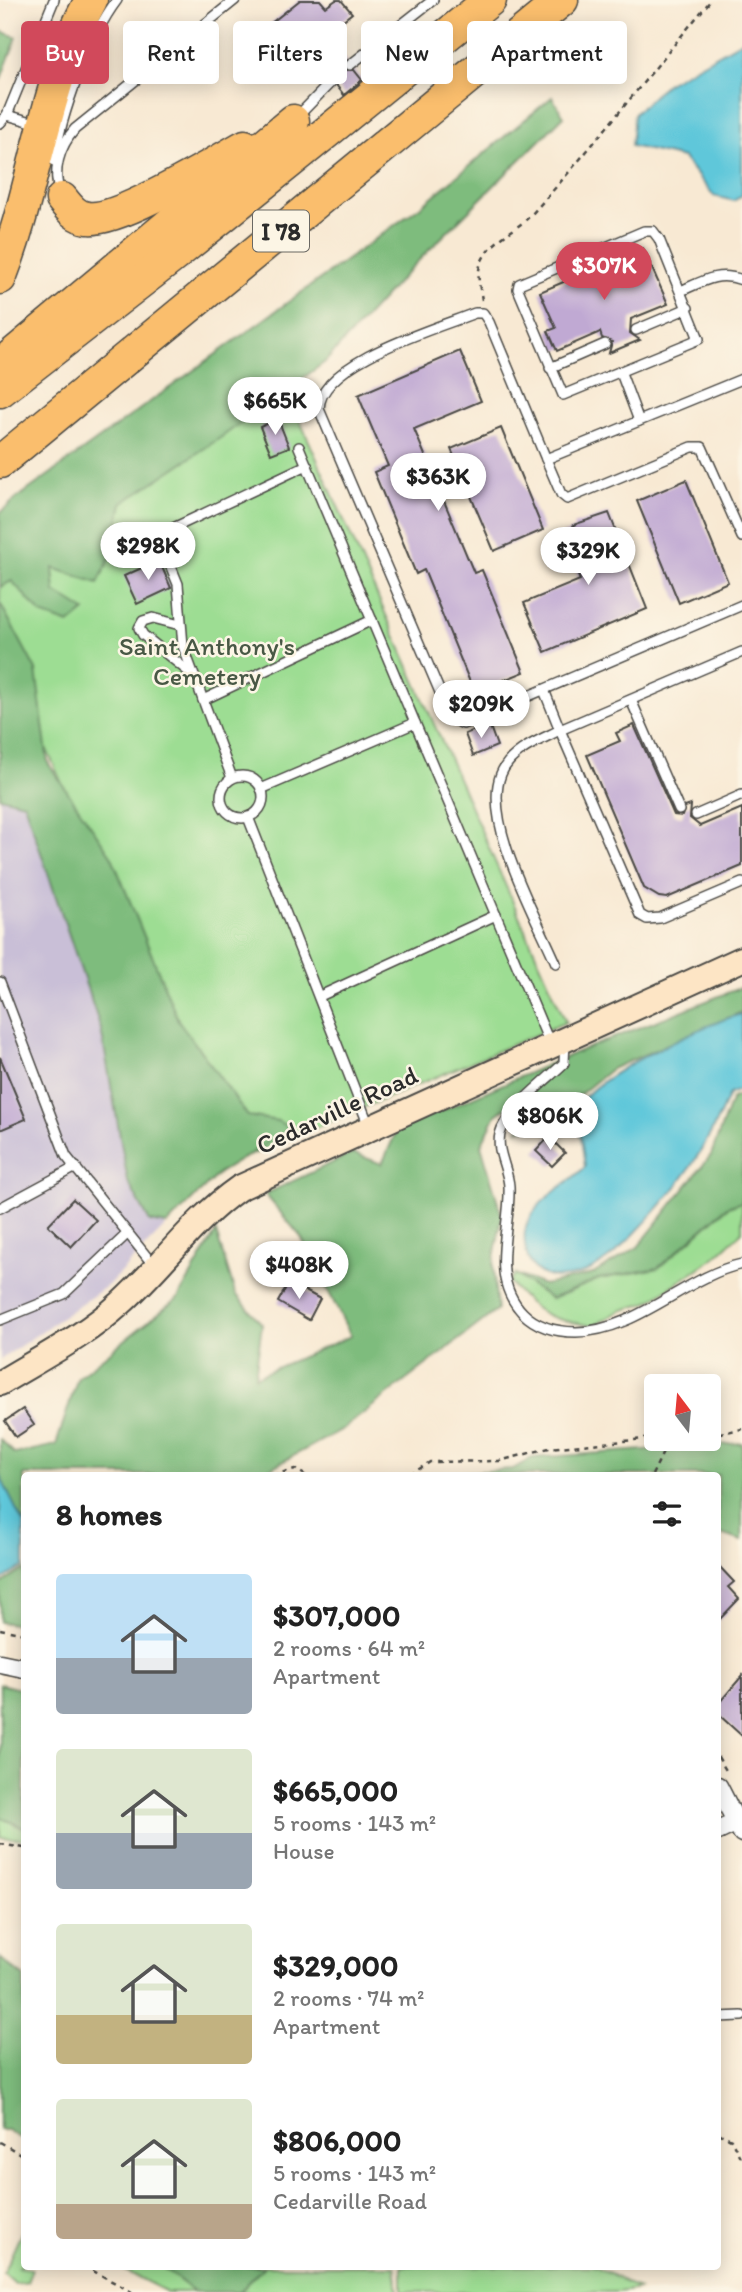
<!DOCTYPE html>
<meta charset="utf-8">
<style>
body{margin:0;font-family:Itim,sans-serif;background:#f6f6f6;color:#222;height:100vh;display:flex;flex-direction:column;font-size:26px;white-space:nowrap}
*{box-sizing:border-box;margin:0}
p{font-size:23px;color:#767676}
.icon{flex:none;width:38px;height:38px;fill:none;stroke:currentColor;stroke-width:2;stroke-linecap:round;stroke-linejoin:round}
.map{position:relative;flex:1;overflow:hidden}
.drawer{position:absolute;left:21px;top:1472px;width:700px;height:798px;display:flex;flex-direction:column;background:#fff;border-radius:7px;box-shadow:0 4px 18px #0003}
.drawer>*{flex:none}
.guide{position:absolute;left:21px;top:21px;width:700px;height:63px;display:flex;gap:14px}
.needle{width:46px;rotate:344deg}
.buttons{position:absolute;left:644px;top:1374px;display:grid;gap:14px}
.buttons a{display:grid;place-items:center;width:77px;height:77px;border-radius:7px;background:#fff;box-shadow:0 4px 18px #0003;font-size:35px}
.price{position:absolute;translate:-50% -60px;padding:0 16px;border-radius:24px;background:#fff;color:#222;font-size:23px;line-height:46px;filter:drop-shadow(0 2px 4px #0008)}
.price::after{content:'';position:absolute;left:50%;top:42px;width:21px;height:16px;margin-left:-10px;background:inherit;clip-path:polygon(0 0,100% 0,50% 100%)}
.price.selected{background:#d1495b;color:#fff}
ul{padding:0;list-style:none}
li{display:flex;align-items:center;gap:21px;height:175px;padding:0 35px}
li span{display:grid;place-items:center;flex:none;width:196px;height:140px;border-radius:7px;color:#555}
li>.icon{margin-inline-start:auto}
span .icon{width:84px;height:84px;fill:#fffc;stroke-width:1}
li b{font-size:30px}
h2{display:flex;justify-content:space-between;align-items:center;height:84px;padding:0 35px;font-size:30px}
.tag{padding:0 24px;border-radius:7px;background:#fff;box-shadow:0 4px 18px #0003;font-size:24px;line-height:63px}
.tag.selected{background:#d1495b;color:#fff}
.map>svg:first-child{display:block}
</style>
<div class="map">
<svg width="742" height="2292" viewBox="0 0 742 2292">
<rect width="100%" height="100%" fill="#fcf5e5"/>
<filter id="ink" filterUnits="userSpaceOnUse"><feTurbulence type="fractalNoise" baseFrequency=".0143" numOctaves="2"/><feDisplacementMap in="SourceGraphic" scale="14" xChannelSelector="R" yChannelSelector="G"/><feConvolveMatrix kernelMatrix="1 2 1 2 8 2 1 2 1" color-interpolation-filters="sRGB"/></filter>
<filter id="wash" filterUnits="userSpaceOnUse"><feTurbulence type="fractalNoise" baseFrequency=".00686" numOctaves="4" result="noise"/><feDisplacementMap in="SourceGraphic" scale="28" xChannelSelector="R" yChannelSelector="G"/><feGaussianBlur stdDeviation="1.57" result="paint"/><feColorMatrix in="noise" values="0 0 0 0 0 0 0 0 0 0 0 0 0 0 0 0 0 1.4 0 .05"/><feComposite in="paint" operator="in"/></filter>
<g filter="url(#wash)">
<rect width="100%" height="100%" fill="#f8e9d3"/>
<path fill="#c9bfd7" d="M 0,797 L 24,803 L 101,1029 L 128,1182 L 150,1222 L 167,1225 L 107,1286 L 0,1360 Z"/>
<g fill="#9ddd93" stroke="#64845f" stroke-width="2">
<path d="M 281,378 L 566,1022 L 232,1163 L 0,645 L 0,559 Z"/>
<path d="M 742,1202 L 742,1232 L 714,1258 L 647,1303 L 620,1311 L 593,1326 C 547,1318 540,1317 509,1282 L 515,1274 L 551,1299 L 599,1279 L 658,1268 L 728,1207 Z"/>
<path d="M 0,1817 L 24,1828 L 24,1839 L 0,1837 Z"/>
<path d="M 24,2227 L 24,2262 L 18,2267 L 32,2269 L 27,2282 L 15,2284 L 3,2273 Z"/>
<path d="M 116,2266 L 161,2266 L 195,2292 L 167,2292 Z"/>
<path d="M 264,2266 L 395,2266 L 398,2292 L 240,2292 Z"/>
<path d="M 402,2266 L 595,2266 L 638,2289 L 619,2292 L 402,2292 Z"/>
</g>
<g fill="#7ebc7d" stroke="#547454" stroke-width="2">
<path d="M 0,31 L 17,37 L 0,81 Z"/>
<path d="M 552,97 L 564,116 L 410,269 L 325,362 L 223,436 L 122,503 L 111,557 L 98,583 L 53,568 L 55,592 L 85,611 L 69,624 L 41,614 L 12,581 L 0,587 L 0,513 L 17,498 L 421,206 Z"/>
<path d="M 0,603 L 36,670 L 48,763 L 112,857 L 178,1020 L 248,1116 L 278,1121 L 291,1129 L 219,1173 L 167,1225 L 150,1222 L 128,1182 L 101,1029 L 24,803 L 0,797 Z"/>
<path d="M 742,987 L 742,1012 L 611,1069 L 550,1119 L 519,1130 L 531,1103 L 524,1094 L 496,1115 L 481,1145 L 502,1216 L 493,1264 L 497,1310 L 343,1429 L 258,1475 L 24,1475 L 24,1523 L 0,1484 L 0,1439 L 15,1454 L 56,1445 L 78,1377 L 178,1298 L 216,1232 L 235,1293 L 262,1324 L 255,1377 L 351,1336 L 301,1237 L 265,1194 L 353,1153 L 382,1164 L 397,1130 L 575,1053 Z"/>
<path d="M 742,1094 L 742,1202 L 727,1207 L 658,1268 L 599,1279 L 551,1299 L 515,1274 L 544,1285 L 593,1274 L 638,1247 L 711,1155 L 732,1098 Z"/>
<path d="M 742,1443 L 742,1541 L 718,1533 L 718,1475 L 434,1475 L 513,1469 L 532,1458 Z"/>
<path d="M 24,1569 L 24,1625 L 0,1622 L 0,1585 Z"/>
<path d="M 0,1684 L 24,1690 L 24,1828 L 0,1817 Z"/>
<path d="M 0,1958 L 24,1977 L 24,2141 L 7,2130 L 0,2130 Z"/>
<path d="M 161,2266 L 264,2266 L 240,2292 L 195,2292 Z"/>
</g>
<g fill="#5ec7da" stroke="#447982" stroke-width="2">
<path d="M 742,41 L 742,195 L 734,201 L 714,196 L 683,158 L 631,146 L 634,114 L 666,84 Z"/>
<path d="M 742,1014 L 742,1089 L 729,1094 C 705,1151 683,1182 641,1227 C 628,1240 618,1253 602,1263 C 580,1278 541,1288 528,1258 C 525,1250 523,1236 526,1227 C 536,1198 565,1187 585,1167 L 581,1138 L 574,1121 C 577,1114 580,1103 585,1097 C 609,1070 706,1023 742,1014 Z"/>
<path d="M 0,1476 L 24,1525 L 24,1566 L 0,1581 Z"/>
</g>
<g id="blocks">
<g fill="#c0a9d3">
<path d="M 300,0 L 320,0 L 326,7 L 336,0 L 341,0 L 352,13 L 325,35 L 346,60 L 345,70 L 354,70 L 362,80 L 344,95 L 337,86 L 336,76 L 328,75 L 306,49 L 297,57 L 270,24 Z"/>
<path d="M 643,248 L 668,304 L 631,319 L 630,333 L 640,340 L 609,353 L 612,342 L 602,338 L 600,332 L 557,351 L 548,331 L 556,328 L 540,292 Z"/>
<path d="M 460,351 L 481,401 L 414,429 L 474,573 L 482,570 L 524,672 L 474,692 L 424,570 L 416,574 L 374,472 L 388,466 L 358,395 Z"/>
<path d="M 278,419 L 289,447 L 271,454 L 260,427 Z"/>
<path d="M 501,428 L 543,530 L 494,551 L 451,449 Z"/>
<path d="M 686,480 L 728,582 L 679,603 L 637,501 Z"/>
<path d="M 609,513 L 647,609 L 545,652 L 524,603 L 580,580 L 561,535 L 575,529 L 573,525 Z"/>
<path d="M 159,560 L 171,588 L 137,604 L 124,576 Z"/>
<path d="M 489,724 L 497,746 L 473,756 L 465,734 Z"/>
<path d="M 634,725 L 674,815 L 682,816 L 685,807 L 691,805 L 690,818 L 700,826 L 742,808 L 742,866 L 667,898 L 659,897 L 644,888 L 587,755 L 620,741 L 616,733 Z"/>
<path d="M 0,1057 L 26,1119 L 0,1130 Z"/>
<path d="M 549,1137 L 565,1153 L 552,1166 L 536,1151 Z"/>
<path d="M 73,1199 L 96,1220 L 71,1247 L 48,1225 Z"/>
<path d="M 289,1282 L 320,1299 L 309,1320 L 278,1302 Z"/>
<path d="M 23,1409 L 34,1425 L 16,1437 L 5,1421 Z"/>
<path d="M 718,1565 L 734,1582 L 728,1587 L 739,1599 L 718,1621 Z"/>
<path d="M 742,1676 L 742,1736 L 718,1714 L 718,1704 Z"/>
</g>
</g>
</g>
<g filter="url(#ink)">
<use href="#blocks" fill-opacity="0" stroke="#4a4844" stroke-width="2"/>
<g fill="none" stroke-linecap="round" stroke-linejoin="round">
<defs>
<g id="service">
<path d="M 350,65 L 433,0"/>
<path d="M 7,115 L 39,124"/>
<path d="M 297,117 L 332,81"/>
<path d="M 0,123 L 7,115 L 54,0"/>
<path d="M 54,161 C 61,114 89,37 117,0"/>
<path d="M 60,194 C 52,171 59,147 75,129 L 235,0"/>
<path d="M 644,231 L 653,231 L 659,239 L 699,339 L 563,395 L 518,289 L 519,284 Z"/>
<path d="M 681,291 C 703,281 718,271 742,280"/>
<path d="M 636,330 L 688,308"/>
<path d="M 550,368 L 605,344"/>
<path d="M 621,373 L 639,421"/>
<path d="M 742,379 L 546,459 L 489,322 L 483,313 L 475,313 C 437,328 319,362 319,409 L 451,718 L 463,724 L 742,605"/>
<path d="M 299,447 L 550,1044"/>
<path d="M 546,459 L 561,494 L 567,499 L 692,447 L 702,447 L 742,537"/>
<path d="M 180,625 L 153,618 L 143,621 L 139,628 L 143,635 L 193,675"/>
<path d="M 544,690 L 560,730 L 742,652"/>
<path d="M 203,700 L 372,620"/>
<path d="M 631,700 L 679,810"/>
<circle cx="242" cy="797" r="21"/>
<path d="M 232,778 L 183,646 L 178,584 L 165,552 L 163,539 L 167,531 L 307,465"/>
<path d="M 261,789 L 415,723"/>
<path d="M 696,815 L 742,795"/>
<path d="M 248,817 L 369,1126"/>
<path d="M 556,963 C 536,916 482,822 501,774 C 510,751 540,740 560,730 L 640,915 L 647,919 L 660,918 L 742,883"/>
<path d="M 0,982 L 66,1156 L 155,1267"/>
<path d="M 320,996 L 496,915"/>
<path d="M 565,1041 L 564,1063 C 546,1081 506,1110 500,1134 C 496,1151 508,1169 509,1186 C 511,1230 488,1277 523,1313 C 537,1327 557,1332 576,1332 C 638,1331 684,1277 742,1264"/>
<path d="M 0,1208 L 76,1167"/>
<path d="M 0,1320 L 64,1294 L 128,1233"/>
<path d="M 718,2017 L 742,2016"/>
</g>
<g id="minor">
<path d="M 0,1663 L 24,1668"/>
<path d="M 718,1786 L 742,1833"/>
<path d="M 718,1831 L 737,1822"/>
</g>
<path id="secondary" d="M 0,1383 C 41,1358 85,1336 121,1303 C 162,1266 193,1220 239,1188 L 742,959"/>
<g id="motorway">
<path d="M 62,199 C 69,208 76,217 88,218 C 119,222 214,163 245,146"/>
<path d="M 0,278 C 36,187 43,86 91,0"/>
<path d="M 4,362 L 293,121"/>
<path d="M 0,391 L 170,259 L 490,0"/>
<path d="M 0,462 L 562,0"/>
</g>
</defs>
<use href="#service" stroke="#4a4844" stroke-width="12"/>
<use href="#minor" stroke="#4a4844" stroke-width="21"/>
<use href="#secondary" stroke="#4a4844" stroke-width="28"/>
<use href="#motorway" stroke="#4a4844" stroke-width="35"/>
<g stroke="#4a4844" stroke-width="2.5" stroke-dasharray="5 5" stroke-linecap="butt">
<path d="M 482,300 C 480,287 476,275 481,263 C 489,241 516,231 531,215 C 594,146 651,72 711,0"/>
<path d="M 709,1435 L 742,1429"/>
<path d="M 662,1438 L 686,1438"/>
<path d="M 273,1475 L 295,1469 L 305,1475"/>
<path d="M 410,1475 L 430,1462 L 499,1461 L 549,1448 L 656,1438"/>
<path d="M 652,1475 L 669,1440"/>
<path d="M 0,1629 L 24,1634"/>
<path d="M 718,1757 L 727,1772"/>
<path d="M 0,1844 L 24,1848"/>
<path d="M 718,2133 L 731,2139 L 742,2161"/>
<path d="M 0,2142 L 24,2156"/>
<path d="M 84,2266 L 132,2292"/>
</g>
<use href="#service" stroke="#fff" stroke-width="9"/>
<use href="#minor" stroke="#fff" stroke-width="18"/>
<use href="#secondary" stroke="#fde5c5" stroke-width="24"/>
<use href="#motorway" stroke="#fabe6d" stroke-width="32"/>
</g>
</g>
<g text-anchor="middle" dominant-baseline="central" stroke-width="5" stroke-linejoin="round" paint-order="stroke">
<rect fill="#fcf5e5" stroke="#6a6863" stroke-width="2" x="253" y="210.5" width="56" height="41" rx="5"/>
<g font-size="24" font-weight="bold" fill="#2b2b2b">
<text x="281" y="231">I 78</text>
</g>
<g font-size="26" fill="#485845" stroke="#fcf5e5">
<text x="207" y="646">Saint Anthony's<tspan x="207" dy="30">Cemetery</tspan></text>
</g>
<g font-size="26" fill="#2b2b2b" stroke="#fcf5e5">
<text transform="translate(337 1110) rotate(-25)">Cedarville Road</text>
</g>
</g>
</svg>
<div class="buttons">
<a><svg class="needle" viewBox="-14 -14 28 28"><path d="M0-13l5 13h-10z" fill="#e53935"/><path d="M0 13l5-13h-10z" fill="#767676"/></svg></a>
</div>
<b class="price selected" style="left:604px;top:302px">$307K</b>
<b class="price" style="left:275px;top:437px">$665K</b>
<b class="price" style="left:438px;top:513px">$363K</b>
<b class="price" style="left:148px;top:582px">$298K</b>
<b class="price" style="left:588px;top:587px">$329K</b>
<b class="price" style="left:481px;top:740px">$209K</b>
<b class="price" style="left:550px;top:1152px">$806K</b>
<b class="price" style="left:299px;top:1301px">$408K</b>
<div class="guide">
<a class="tag selected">Buy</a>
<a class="tag">Rent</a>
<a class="tag">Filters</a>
<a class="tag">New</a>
<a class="tag">Apartment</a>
</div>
<section class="drawer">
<h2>8 homes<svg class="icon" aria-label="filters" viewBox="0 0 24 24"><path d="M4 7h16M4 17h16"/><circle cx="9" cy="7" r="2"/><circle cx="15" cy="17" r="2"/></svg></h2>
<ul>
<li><span style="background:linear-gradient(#bfe0f5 60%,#9aa5b1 0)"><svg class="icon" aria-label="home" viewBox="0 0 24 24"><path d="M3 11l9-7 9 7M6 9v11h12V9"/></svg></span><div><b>$307,000</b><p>2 rooms · 64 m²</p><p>Apartment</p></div></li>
<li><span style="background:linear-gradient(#dfe7d0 60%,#9aa5b1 0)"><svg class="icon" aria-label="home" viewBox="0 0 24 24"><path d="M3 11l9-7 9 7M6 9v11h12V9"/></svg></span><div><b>$665,000</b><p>5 rooms · 143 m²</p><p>House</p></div></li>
<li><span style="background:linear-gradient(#dfe7d0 65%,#c2b280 0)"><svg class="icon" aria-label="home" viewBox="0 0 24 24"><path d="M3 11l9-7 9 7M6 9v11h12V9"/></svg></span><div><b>$329,000</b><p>2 rooms · 74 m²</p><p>Apartment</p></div></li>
<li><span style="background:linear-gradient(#dfe7d0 75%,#b9a48a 0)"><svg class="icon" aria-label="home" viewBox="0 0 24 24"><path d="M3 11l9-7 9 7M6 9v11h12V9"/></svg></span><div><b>$806,000</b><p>5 rooms · 143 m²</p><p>Cedarville Road</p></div></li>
</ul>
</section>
</div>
